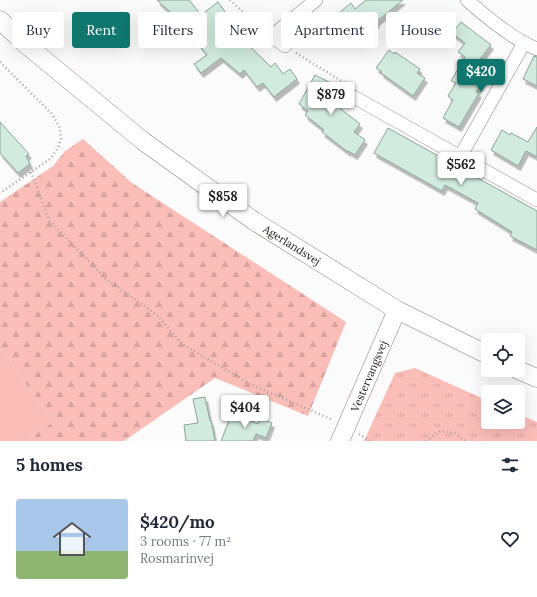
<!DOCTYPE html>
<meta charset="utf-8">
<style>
body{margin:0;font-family:Lora,serif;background:#f6f6f7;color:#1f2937;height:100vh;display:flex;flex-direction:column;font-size:15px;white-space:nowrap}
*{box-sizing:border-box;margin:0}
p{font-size:13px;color:#747a83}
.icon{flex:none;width:22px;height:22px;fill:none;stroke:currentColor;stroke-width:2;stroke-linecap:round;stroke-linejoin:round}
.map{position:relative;height:441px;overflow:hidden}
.panel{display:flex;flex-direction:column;background:#fff;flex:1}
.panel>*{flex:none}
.top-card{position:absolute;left:12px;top:12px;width:513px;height:36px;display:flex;gap:8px}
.tools{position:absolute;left:481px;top:333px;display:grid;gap:8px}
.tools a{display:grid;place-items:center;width:44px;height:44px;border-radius:4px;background:#fff;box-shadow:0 4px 16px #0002;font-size:20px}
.price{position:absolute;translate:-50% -34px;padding:0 9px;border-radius:4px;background:#fff;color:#222;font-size:13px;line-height:26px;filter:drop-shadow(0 1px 2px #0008)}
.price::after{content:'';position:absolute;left:50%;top:24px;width:12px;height:9px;margin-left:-6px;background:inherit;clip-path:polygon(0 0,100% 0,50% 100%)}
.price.active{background:#0f766e;color:#fff}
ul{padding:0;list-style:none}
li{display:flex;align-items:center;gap:12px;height:100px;padding:0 16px}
li span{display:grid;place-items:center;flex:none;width:112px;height:80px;border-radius:4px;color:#555}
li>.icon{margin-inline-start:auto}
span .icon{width:48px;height:48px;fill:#fffc;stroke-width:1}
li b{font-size:17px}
h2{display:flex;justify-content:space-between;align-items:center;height:48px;padding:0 16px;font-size:17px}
.chip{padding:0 14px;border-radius:4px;background:#fff;box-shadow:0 4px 16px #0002;font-size:14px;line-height:36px}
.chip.active{background:#0f766e;color:#fff}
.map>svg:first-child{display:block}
</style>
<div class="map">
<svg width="537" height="441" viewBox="0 0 537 441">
<defs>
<pattern id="forest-firs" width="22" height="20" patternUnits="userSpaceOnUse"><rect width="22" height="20" fill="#fbbdb8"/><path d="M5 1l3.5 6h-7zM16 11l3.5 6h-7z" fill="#d7a29d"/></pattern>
<pattern id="park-tufts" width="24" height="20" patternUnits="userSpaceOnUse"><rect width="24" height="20" fill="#fbbdb8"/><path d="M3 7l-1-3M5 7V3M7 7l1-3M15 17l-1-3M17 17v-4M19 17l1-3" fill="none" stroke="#d7a29d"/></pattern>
<filter id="shadow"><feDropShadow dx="2.5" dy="4.5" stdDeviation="0" flood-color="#0004"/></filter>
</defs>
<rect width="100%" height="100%" fill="#fbfbfb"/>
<path fill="#fbbdb8" d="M 0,347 L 53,422 L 25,441 L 0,441 Z"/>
<path fill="url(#forest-firs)" d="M 83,139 L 132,183 L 346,322 L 308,416 L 215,378 L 124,441 L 25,441 L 53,422 L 0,347 L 0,202 L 53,166 L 65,151 Z"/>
<path fill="url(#park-tufts)" d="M 415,368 L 488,401 L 488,422 L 518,422 L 518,414 L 537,422 L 537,441 L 364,441 L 395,373 Z"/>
<g fill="#d1ebde" stroke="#8ba397" filter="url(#shadow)">
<path d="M 157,0 L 189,0 L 201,15 L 218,2 L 229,17 L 224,21 L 271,67 L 275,63 L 283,74 L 290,69 L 297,79 L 274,97 L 263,83 L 257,87 L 244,70 L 240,74 L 221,58 L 201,73 L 194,64 L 207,55 L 190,33 L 183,38 L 176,28 L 182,23 Z"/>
<path d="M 366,0 L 403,0 L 376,22 L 377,23 L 365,32 L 361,28 L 350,37 L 347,34 L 342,38 L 334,27 L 339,24 L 334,17 L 351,3 L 355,9 Z"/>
<path d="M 461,22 L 491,45 L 474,67 L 487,76 L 476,92 L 479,93 L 459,127 L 443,118 L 453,100 L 448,96 L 456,83 L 451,81 L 465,57 L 458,52 L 465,43 L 452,33 Z"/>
<path d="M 389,50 L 394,54 L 395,52 L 420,69 L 417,73 L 425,78 L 413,96 L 381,73 L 382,72 L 376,68 Z"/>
<path d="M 534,56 L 537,57 L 537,86 L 523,79 Z"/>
<path d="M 315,75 L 335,85 L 328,99 L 360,124 L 354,132 L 365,140 L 355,155 L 348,151 L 348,152 L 322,132 L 324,130 L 305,115 L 308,111 L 299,104 Z"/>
<path d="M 0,122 L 29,154 L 26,156 L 30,164 L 18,173 L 0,153 Z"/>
<path d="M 537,127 L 537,157 L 526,151 L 518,166 L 491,150 L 502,130 L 510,135 L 511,133 L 528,142 Z"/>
<path d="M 388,128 L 537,211 L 537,250 L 510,236 L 512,232 L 475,209 L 478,203 L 445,185 L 442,191 L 374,153 Z"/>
<path d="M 205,397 L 210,421 L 211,421 L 215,441 L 186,441 L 184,425 L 198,423 L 193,399 Z"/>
<path d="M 232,413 L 258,424 L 260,418 L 272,423 L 266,438 L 256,434 L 253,441 L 221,441 Z"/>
</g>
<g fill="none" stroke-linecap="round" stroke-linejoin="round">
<defs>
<g id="street">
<path d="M 467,0 C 485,16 514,40 537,49"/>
<path d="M 252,21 L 285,46"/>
<path d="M 272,36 L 316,0"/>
<path d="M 354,97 L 537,200"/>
<path d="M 460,157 L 524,43"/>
</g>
<g id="secondary">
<path d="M 0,20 L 24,43 L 143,141 L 254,221 L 397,310 L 488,355"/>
<path d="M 518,370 L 537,378"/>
<path d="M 340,441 L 397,310"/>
</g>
</defs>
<use href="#street" stroke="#967c7a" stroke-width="14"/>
<use href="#secondary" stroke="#967c7a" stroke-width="19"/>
<g stroke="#a4a09f" stroke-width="2.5" stroke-dasharray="1 3" stroke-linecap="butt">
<path d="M 230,0 L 243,12"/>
<path d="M 296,53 L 348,85"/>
<path d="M 0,62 L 52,114 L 60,128 L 61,139 L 58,148 L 50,159 L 0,193"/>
<path d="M 31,172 L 49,220 L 107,280 L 156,314 L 182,344 L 250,384 L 333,420"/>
<path d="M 359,434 L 370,441"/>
<path d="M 426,441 L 440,431 L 455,433 L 465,441"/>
</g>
<use href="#street" stroke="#fff" stroke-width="13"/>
<use href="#secondary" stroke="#fff" stroke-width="18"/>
</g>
<g text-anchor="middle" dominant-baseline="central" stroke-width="3" stroke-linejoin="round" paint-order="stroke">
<g font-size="11" fill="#211716" stroke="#fff">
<text transform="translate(292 245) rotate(32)">Agerlandsvej</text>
<text transform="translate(369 376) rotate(-67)">Vestervangsvej</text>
</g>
</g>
</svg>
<div class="tools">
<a><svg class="icon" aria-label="locate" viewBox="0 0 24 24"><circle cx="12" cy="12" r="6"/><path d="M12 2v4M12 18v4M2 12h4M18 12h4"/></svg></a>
<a><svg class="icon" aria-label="layers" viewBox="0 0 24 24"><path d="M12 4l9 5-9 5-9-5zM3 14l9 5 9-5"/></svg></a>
</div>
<b class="price active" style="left:481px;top:93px">$420</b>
<b class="price" style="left:331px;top:116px">$879</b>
<b class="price" style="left:461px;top:186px">$562</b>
<b class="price" style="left:223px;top:218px">$858</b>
<b class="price" style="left:245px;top:429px">$404</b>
<div class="top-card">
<a class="chip">Buy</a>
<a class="chip active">Rent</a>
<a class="chip">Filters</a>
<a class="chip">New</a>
<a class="chip">Apartment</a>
<a class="chip">House</a>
</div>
</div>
<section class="panel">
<h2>5 homes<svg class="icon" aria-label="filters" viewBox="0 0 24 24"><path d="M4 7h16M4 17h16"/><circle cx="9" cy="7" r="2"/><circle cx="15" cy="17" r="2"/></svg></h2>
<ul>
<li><span style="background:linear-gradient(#a9c7e8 65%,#8fb573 0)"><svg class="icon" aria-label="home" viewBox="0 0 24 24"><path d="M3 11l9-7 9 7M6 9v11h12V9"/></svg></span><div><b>$420/mo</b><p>3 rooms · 77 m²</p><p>Rosmarinvej</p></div><svg class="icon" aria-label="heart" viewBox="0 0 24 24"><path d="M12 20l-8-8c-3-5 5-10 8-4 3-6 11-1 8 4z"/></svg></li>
</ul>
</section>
